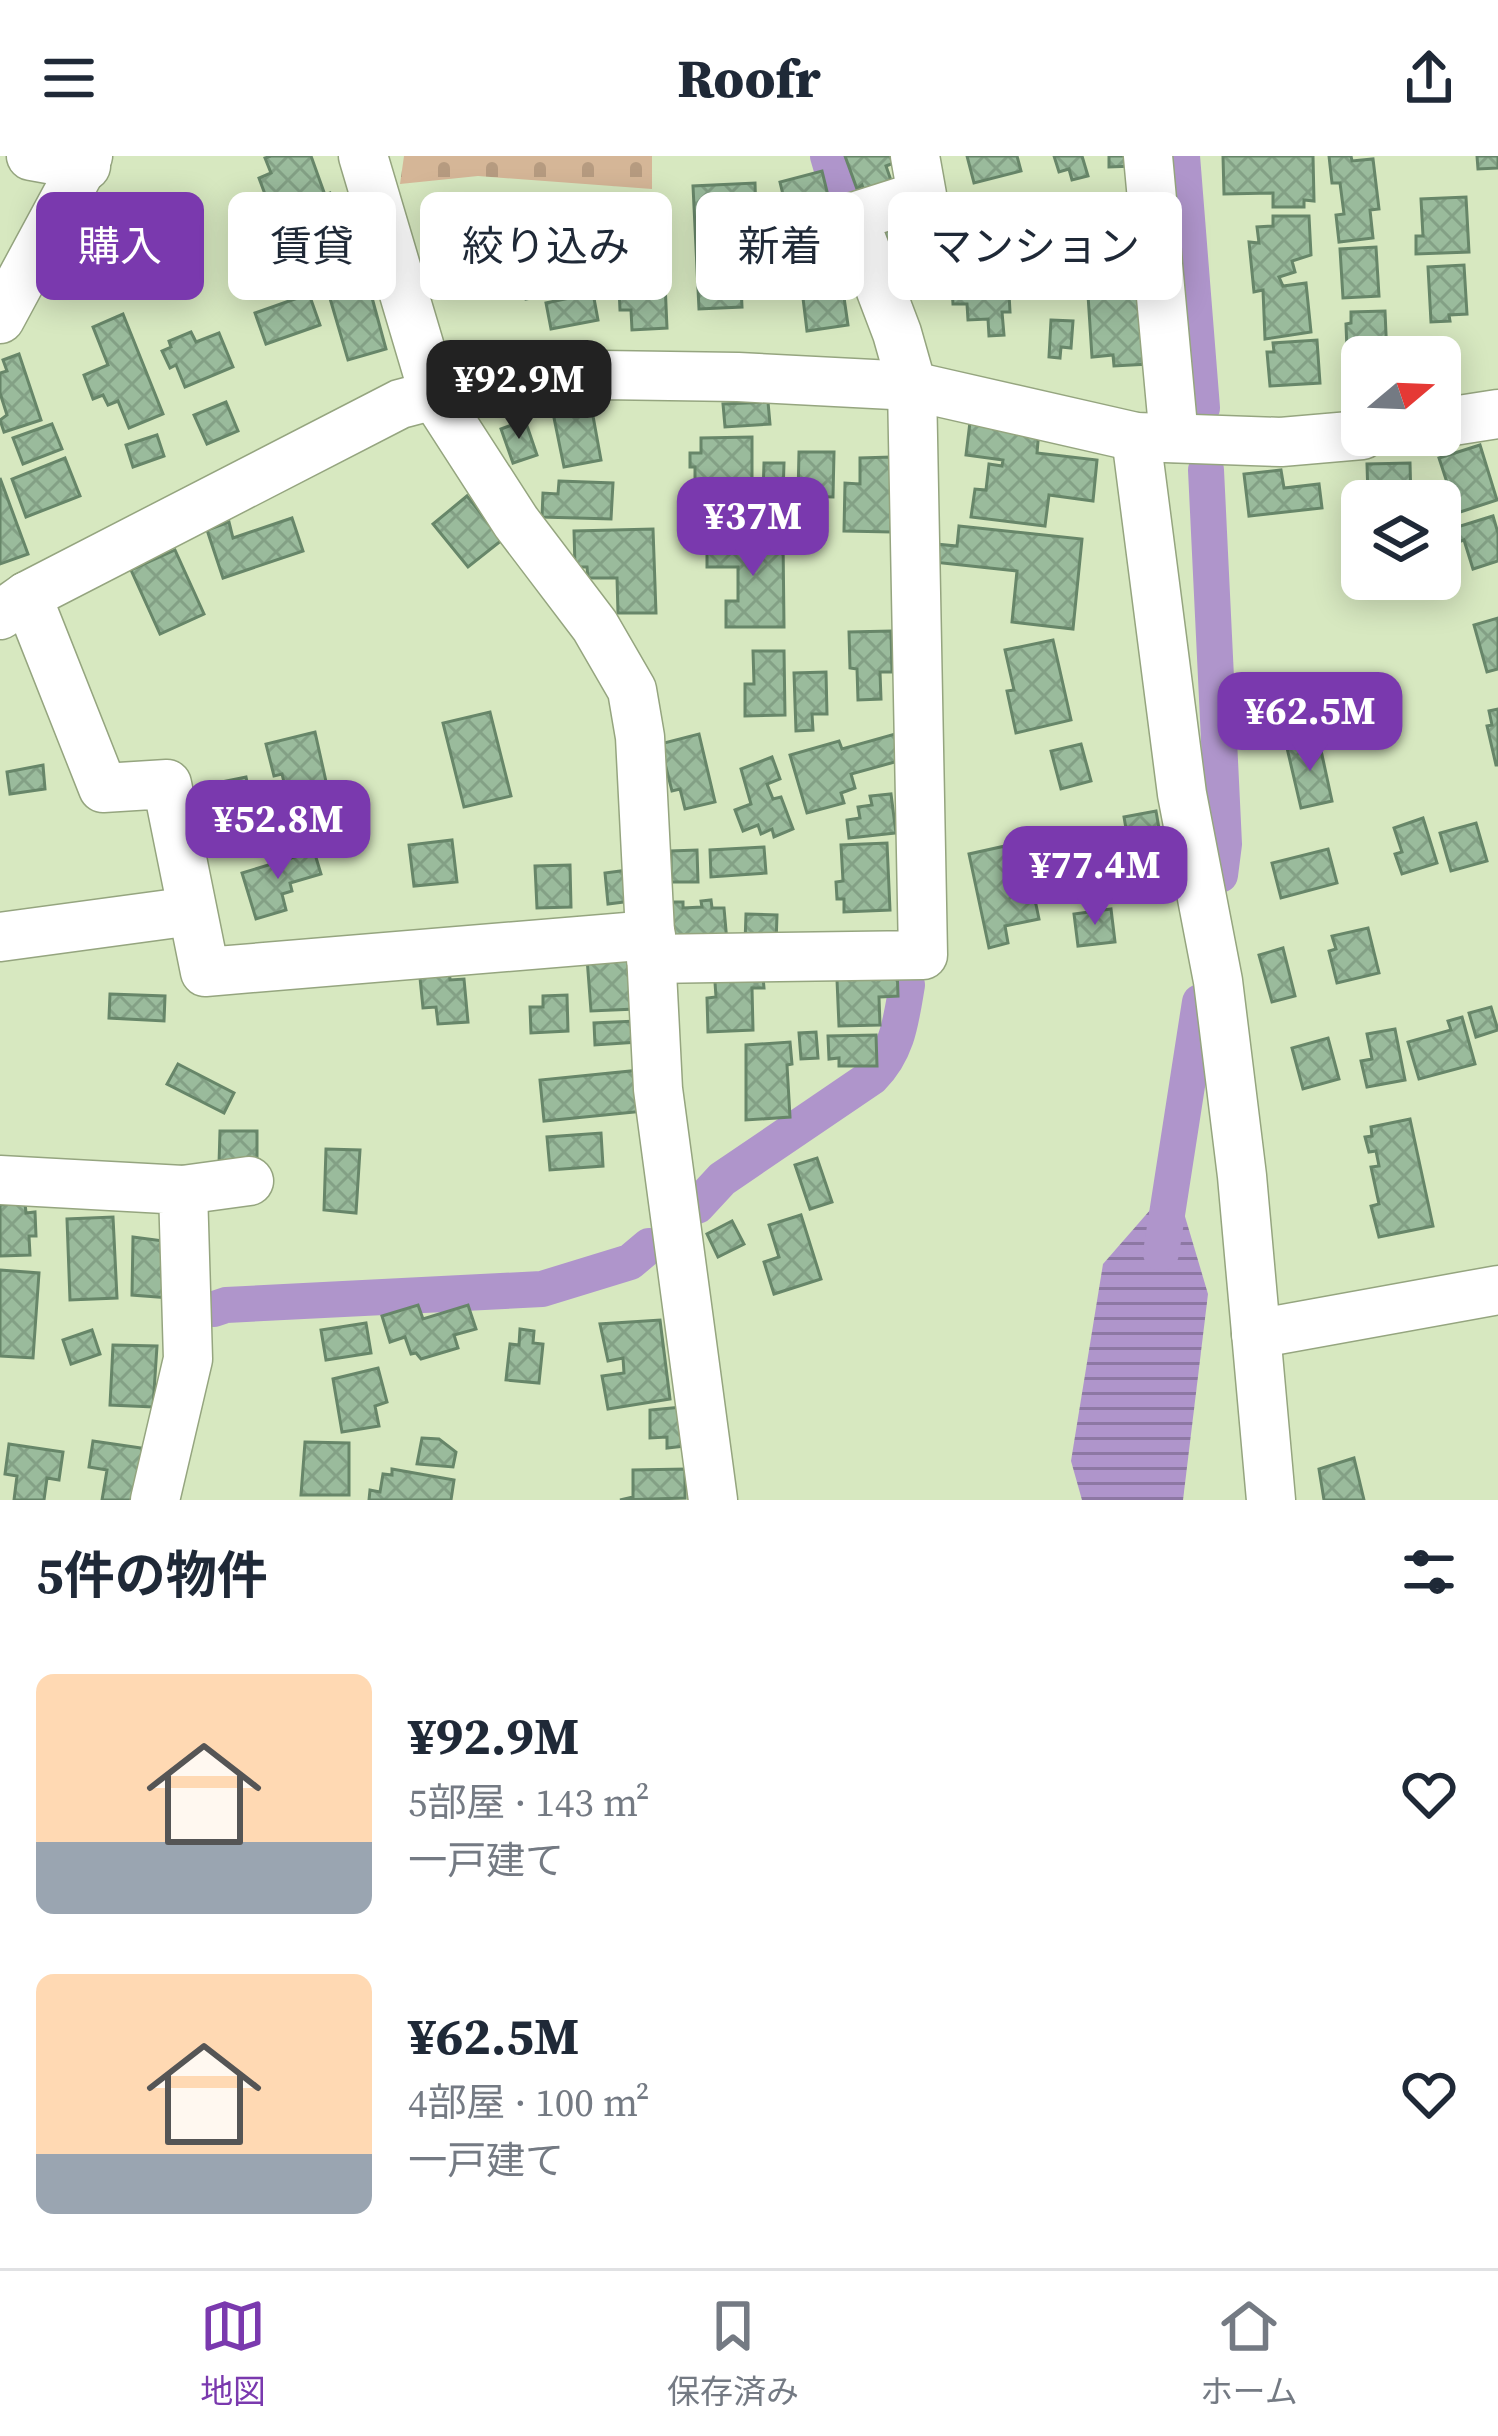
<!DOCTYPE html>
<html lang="ja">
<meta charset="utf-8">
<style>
body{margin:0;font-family:"Source Serif 4","Noto Sans JP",serif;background:#f6f6f7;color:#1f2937;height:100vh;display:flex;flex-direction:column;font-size:45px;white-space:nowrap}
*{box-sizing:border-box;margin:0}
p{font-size:39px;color:#747a83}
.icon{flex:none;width:66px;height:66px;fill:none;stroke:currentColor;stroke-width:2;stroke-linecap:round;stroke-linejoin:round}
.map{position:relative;height:1344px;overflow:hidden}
.sheet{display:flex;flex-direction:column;background:#fff;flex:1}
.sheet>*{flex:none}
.top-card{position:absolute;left:36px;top:36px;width:1428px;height:108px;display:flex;gap:24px}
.needle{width:78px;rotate:71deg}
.buttons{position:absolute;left:1341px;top:180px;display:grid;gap:24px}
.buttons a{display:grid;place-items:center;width:120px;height:120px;border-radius:18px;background:#fff;box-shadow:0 6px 30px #0003;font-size:60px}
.price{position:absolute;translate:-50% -102px;padding:0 27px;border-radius:24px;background:#7a39ae;color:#fff;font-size:39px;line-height:78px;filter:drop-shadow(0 3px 6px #0008)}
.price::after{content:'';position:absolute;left:50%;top:72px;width:36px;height:27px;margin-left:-18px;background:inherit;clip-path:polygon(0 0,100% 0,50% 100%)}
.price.on{background:#222;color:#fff}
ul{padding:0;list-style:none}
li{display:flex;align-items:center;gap:36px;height:300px;padding:0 36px}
li span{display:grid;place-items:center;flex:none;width:336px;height:240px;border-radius:18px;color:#555}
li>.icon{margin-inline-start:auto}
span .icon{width:144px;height:144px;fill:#fffc;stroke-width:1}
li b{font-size:51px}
h2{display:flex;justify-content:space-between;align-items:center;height:144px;padding:0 36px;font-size:51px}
.tag{padding:0 42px;border-radius:18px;background:#fff;box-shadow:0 6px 30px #0003;font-size:42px;line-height:108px}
.tag.on{background:#7a39ae;color:#fff}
header{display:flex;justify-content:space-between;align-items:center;height:156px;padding:0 36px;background:#fff;font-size:54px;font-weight:800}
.dock{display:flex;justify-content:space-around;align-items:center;height:168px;border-top:3px solid #e0e1e3;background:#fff;font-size:33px;color:#747a83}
.dock a{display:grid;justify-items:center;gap:6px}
.dock .on{color:#7a39ae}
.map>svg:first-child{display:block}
</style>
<header><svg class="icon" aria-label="menu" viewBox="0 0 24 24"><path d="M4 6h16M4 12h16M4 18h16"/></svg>Roofr<svg class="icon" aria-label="share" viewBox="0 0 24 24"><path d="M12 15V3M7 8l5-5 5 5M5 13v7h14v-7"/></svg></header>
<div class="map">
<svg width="1498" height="1344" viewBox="0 0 1498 1344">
<defs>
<pattern id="cemetery-stones" width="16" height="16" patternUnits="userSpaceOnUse" patternTransform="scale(3)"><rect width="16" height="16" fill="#d5b697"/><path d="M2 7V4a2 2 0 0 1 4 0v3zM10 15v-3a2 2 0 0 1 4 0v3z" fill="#b69b80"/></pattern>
<pattern id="water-rules" width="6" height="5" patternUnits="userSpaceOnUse" patternTransform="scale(3)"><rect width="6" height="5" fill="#af95cb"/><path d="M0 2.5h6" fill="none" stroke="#8d78a3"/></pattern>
<pattern id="building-cross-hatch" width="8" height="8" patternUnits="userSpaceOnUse" patternTransform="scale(3)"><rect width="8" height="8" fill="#9abb9c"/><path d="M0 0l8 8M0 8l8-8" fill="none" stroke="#83a085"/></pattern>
</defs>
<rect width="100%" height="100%" fill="#d7e8c0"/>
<path fill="url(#cemetery-stones)" d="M 404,0 L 652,0 L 652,33 L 478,20 L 400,28 Z"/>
<path fill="url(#water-rules)" d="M 1181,1047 L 1208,1138 L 1183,1344 L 1082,1344 L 1071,1305 L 1103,1108 L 1151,1053 Z"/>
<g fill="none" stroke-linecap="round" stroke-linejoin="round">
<g stroke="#af95cb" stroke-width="36">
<path d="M 828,0 L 854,89"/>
<path d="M 1182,0 L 1202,252"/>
<path d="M 1206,314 L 1224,688 L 1220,719"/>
<path d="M 697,1050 L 722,1023 L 872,921 C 898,895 901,864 907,829"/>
<path d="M 1161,1097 L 1200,846"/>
<path d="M 214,1153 L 226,1149 L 542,1133 L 630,1106 L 649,1090"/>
</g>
</g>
<g fill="url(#building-cross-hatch)" stroke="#678669" stroke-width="3">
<path d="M 271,0 L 311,0 L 325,39 L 330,37 L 340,65 L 326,70 L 331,84 L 286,100 L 276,76 L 271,78 L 264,60 L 272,57 L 259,22 L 271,17 L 265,2 Z"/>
<path d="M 845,0 L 897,0 L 899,5 L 886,10 L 895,36 L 868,45 L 862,29 L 857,33 Z"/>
<path d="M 967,0 L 1017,0 L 1021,15 L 974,27 Z"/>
<path d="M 1054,0 L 1082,0 L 1088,20 L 1072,24 L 1069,13 L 1059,16 Z"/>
<path d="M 1109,0 L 1134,0 L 1134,10 L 1109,11 Z"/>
<path d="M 1223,0 L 1313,0 L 1314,45 L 1304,44 L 1304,51 L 1273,51 L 1273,37 L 1224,38 Z"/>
<path d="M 1329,0 L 1351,0 L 1352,5 L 1373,3 L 1379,53 L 1370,54 L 1373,82 L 1339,86 L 1336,59 L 1344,58 L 1340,27 L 1332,27 Z"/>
<path d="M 1477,0 L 1498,0 L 1498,12 L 1478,13 Z"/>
<path d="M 822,15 L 831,52 L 813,63 L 816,78 L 772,88 L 765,55 L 784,43 L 780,26 Z"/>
<path d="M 755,27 L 756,59 L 738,60 L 742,151 L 699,153 L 693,30 Z"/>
<path d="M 584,38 L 590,73 L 576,75 L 586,132 L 526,143 L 520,110 L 533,107 L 522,50 Z"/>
<path d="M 1466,41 L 1469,96 L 1416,98 L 1416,80 L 1423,80 L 1421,43 Z"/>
<path d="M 1134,42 L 1145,127 L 1118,130 L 1117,123 L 1106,124 L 1098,62 L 1108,60 L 1106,46 Z"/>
<path d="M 1273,60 L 1309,60 L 1311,99 L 1292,105 L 1295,116 L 1279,121 L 1283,130 L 1306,127 L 1311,176 L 1265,183 L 1263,134 L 1254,136 L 1249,86 L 1259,87 L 1257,71 L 1273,70 Z"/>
<path d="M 904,61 L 907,71 L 935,64 L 944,101 L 886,115 L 876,74 Z"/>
<path d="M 650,63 L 651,82 L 663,81 L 667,172 L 632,174 L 631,154 L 620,154 L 617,89 L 591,90 L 590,66 Z"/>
<path d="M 979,88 L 996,88 L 996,102 L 1007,101 L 1010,156 L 1002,156 L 1004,179 L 989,180 L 988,163 L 968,164 L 967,148 L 953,148 L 950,100 L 979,98 Z"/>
<path d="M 830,89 L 833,119 L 774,125 L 770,95 Z"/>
<path d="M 1376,91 L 1379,140 L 1343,142 L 1340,93 Z"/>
<path d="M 334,95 L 336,103 L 359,95 L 365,112 L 288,139 L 280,114 Z"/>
<path d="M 1464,109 L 1467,158 L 1449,159 L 1450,165 L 1431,166 L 1428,111 Z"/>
<path d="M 368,127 L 386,193 L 348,204 L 329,139 Z"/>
<path d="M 842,128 L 848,169 L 807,175 L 802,134 Z"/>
<path d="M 1145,135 L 1149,208 L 1114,210 L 1113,199 L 1092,201 L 1088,139 Z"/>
<path d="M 593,137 L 598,164 L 551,173 L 546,147 Z"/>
<path d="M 309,138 L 320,169 L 266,188 L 255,157 Z"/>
<path d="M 1385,155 L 1387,201 L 1362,201 L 1362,220 L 1348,221 L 1346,168 L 1351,167 L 1351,156 Z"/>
<path d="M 123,158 L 163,258 L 129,272 L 118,245 L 108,249 L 103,239 L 93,243 L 84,219 L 108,209 L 93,171 Z"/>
<path d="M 1051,164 L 1073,165 L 1071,192 L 1061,191 L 1060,202 L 1049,201 Z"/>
<path d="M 191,176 L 196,186 L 219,177 L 233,211 L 185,231 L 176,209 L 170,212 L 162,195 L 171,191 L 169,185 Z"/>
<path d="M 1317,184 L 1320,227 L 1270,230 L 1267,196 L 1274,196 L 1273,187 Z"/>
<path d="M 19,198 L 41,264 L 4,276 L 0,264 L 7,259 L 0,237 L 0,217 L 7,215 L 3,204 Z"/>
<path d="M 226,246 L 238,275 L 207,288 L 194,259 Z"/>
<path d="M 768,246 L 770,268 L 725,271 L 723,248 Z"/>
<path d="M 591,249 L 601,304 L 564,311 L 553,257 Z"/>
<path d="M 525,264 L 537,299 L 513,307 L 501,273 Z"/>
<path d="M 970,266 L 1039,274 L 1037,297 L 1097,304 L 1093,345 L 1049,339 L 1045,370 L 971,361 L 975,333 L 986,334 L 989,308 L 1002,310 L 1003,304 L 966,299 Z"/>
<path d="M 52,268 L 62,293 L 23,308 L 13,282 Z"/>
<path d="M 157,279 L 164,300 L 133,311 L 126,289 Z"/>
<path d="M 752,281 L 752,346 L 695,345 L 695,311 L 690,311 L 690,297 L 701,297 L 701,282 Z"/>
<path d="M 1480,289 L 1497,344 L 1457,357 L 1439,302 Z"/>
<path d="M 799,296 L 834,296 L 833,341 L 798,340 Z"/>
<path d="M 891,301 L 891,376 L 844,375 L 845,327 L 860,328 L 860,302 Z"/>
<path d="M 65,302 L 80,340 L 26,361 L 12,323 Z"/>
<path d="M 764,307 L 784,307 L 783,339 L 763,338 Z"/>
<path d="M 1410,307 L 1411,345 L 1362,345 L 1362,376 L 1361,361 L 1354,361 L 1353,341 L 1368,340 L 1367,308 Z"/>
<path d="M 1281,314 L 1284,332 L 1319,328 L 1322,352 L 1249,360 L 1244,318 Z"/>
<path d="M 0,322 L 28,398 L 0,408 Z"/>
<path d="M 559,325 L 613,327 L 611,363 L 542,361 L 543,337 L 558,338 Z"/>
<path d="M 467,340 L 502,384 L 468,411 L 433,368 Z"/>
<path d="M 732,356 L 776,357 L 776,372 L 731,370 Z"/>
<path d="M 1493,360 L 1498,377 L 1498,405 L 1473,413 L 1464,384 L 1458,386 L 1454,372 Z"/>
<path d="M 292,362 L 303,395 L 223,422 L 207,374 L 229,366 L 233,382 Z"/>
<path d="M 959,370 L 1082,383 L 1073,473 L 1012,466 L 1017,415 L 933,406 L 935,388 L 957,390 Z"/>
<path d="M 653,373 L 656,457 L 618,457 L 617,422 L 588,422 L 587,411 L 575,411 L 574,375 Z"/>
<path d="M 707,382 L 783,382 L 784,471 L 726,471 L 726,445 L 738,445 L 738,411 L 707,411 Z"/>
<path d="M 175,394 L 204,458 L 160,478 L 131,414 Z"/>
<path d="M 1498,462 L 1498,513 L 1487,516 L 1474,469 Z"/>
<path d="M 891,475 L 892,516 L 880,516 L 881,543 L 858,544 L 857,513 L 850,512 L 849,476 Z"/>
<path d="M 1053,484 L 1071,564 L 1016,577 L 1007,535 L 1014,534 L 1005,494 Z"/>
<path d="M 753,495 L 784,495 L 785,559 L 745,560 L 745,528 L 754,528 Z"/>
<path d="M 826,516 L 827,558 L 812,558 L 813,574 L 796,575 L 794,517 Z"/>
<path d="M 1498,553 L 1498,609 L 1496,609 L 1487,570 L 1492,569 L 1489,555 Z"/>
<path d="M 490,556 L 511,640 L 464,651 L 443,567 Z"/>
<path d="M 315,576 L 327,630 L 287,639 L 282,618 L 274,620 L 266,588 Z"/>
<path d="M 699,578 L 715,646 L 685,653 L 680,633 L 672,635 L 660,588 Z"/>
<path d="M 895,578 L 902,604 L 851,618 L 855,632 L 841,637 L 844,647 L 807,657 L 790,599 L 839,585 L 842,593 Z"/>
<path d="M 1319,585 L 1332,645 L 1301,652 L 1287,592 Z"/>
<path d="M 1081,588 L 1091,625 L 1061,633 L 1051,595 Z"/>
<path d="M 772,601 L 780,623 L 767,628 L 773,643 L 781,641 L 793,673 L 774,681 L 772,673 L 761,678 L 758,669 L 743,675 L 735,654 L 751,648 L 741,613 Z"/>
<path d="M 43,609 L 45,633 L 10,638 L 7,616 Z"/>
<path d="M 246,621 L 257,671 L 208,682 L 201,650 L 216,646 L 212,628 Z"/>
<path d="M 891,638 L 896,677 L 849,682 L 847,664 L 860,662 L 858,651 L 872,649 L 870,640 Z"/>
<path d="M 1156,655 L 1166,713 L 1134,719 L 1124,661 Z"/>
<path d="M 1423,662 L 1437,707 L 1402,718 L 1395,698 L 1402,696 L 1394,672 Z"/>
<path d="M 1476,667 L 1487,705 L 1451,715 L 1440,677 Z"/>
<path d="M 452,684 L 457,726 L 414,730 L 409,689 Z"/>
<path d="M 1023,686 L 1039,763 L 1005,770 L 1008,787 L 989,792 L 969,698 Z"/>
<path d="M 887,687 L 890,754 L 844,756 L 844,743 L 837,743 L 836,726 L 843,725 L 841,689 Z"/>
<path d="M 764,691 L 766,717 L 711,721 L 710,694 Z"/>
<path d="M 1328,693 L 1337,727 L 1281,742 L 1272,707 Z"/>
<path d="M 697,694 L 698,726 L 671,726 L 671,695 Z"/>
<path d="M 314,695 L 321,718 L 290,727 L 292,735 L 282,738 L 286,754 L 256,763 L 242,717 Z"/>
<path d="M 570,709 L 571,751 L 537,752 L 535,710 Z"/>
<path d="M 628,714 L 632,745 L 608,748 L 605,717 Z"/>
<path d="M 711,744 L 712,752 L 724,752 L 727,786 L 672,785 L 669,746 L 683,746 L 683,752 L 702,751 L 701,745 Z"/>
<path d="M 1111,753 L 1115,786 L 1078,790 L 1074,758 Z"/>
<path d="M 746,758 L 777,759 L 776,788 L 745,787 Z"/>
<path d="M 1368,772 L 1379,817 L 1337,827 L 1329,795 L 1336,793 L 1332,780 Z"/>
<path d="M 1283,792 L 1295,840 L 1272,846 L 1259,799 Z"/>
<path d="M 631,799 L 635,853 L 591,855 L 587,802 Z"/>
<path d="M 897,808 L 898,840 L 879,841 L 880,869 L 839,870 L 837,824 Z"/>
<path d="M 449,810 L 450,824 L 464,823 L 468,866 L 438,868 L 436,851 L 423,852 L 419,812 Z"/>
<path d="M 762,810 L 764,832 L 752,832 L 753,874 L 708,876 L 707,842 L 716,841 L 714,812 Z"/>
<path d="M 110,838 L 165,840 L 164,865 L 109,862 Z"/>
<path d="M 567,839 L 568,875 L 531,877 L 530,851 L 543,851 L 543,840 Z"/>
<path d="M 1491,851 L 1498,874 L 1476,881 L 1469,857 Z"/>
<path d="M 1462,861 L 1475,908 L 1419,923 L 1408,886 L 1451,874 L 1448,865 Z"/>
<path d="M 636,865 L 638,886 L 595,889 L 594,867 Z"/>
<path d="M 1395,873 L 1405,924 L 1367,931 L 1361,905 L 1372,903 L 1367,878 Z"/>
<path d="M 816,876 L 818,902 L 801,903 L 799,877 Z"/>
<path d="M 876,879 L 877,910 L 839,910 L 839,902 L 829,903 L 828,880 Z"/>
<path d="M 1328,882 L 1339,923 L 1303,933 L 1292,892 Z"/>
<path d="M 790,886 L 792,908 L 787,909 L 790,961 L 746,964 L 746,889 Z"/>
<path d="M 178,908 L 234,937 L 224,957 L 167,928 Z"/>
<path d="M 641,914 L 645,955 L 544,965 L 540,924 Z"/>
<path d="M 1410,963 L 1433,1070 L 1379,1081 L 1371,1050 L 1379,1048 L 1371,1011 L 1379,1010 L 1376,995 L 1369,996 L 1365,981 L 1372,980 L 1371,971 Z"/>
<path d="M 220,975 L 257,975 L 257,1008 L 219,1008 Z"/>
<path d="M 601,977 L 603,1010 L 550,1014 L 547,981 Z"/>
<path d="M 326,993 L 360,994 L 356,1057 L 324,1054 Z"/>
<path d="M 817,1002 L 832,1046 L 810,1053 L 795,1009 Z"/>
<path d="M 25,1047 L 26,1057 L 35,1056 L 36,1080 L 29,1080 L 30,1099 L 0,1100 L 0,1049 Z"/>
<path d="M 801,1059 L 821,1123 L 774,1138 L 764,1106 L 779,1101 L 769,1069 Z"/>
<path d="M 113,1061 L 117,1142 L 70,1144 L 67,1063 Z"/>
<path d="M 732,1065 L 744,1088 L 718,1101 L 707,1078 Z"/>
<path d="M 133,1081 L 171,1086 L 169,1142 L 132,1139 Z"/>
<path d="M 0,1114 L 39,1117 L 33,1202 L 0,1200 Z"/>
<path d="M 418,1149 L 423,1163 L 468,1149 L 476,1173 L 454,1179 L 458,1192 L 421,1203 L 416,1197 L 411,1198 L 405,1181 L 390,1186 L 382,1160 Z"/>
<path d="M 660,1164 L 670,1243 L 608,1253 L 602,1220 L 624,1217 L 623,1202 L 608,1205 L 600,1168 Z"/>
<path d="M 366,1167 L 371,1197 L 326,1204 L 321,1174 Z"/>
<path d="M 520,1173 L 534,1175 L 533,1187 L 543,1188 L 539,1227 L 506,1224 L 510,1188 L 519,1189 Z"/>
<path d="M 92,1174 L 100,1198 L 71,1208 L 63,1184 Z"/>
<path d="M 113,1189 L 157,1190 L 153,1251 L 110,1249 Z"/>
<path d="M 378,1212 L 387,1246 L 375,1250 L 379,1270 L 342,1276 L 333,1223 Z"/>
<path d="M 683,1251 L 686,1290 L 667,1292 L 667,1281 L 650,1282 L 650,1254 Z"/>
<path d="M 422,1282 L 439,1283 L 456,1296 L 453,1311 L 417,1308 Z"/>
<path d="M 93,1285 L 148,1293 L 140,1344 L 102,1344 L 107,1314 L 89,1311 Z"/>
<path d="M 305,1286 L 349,1287 L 349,1339 L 301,1339 Z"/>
<path d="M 9,1288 L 63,1296 L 59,1324 L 47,1322 L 44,1344 L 14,1344 L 17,1320 L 5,1318 Z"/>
<path d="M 1354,1302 L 1364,1344 L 1324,1344 L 1319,1313 Z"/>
<path d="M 392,1313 L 454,1324 L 451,1344 L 369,1344 L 370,1334 L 380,1336 L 383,1318 L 392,1319 Z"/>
<path d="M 685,1313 L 685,1342 L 620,1344 L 633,1341 L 633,1314 Z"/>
</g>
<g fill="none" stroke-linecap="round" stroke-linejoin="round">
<defs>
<g id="minor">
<path d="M 31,0 L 86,10"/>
<path d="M 363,0 L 434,239 L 516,366 L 595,470 L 632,534 L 640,581 L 658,933 L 713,1344"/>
<path d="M 1148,0 L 1174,282"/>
<path d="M 0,163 L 88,0"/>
<path d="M 1440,267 L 1498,258"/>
<path d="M 1136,281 L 1182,638 L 1218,825 L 1242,1020 L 1271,1344"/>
<path d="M 27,440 L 103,632 L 167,628 L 205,816 L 651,779"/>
<path d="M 0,459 L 27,440 L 400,248 L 434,239 L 602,219 L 738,221 L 912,230 L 1136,281 L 1281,286 L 1362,279"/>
<path d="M 0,781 L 192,755"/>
<path d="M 651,803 L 923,799 L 912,230 L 897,177 L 853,61 L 922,39 L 915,0"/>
<path d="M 0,1024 L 183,1034 L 188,1203 L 155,1344"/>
<path d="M 183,1034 L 249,1025"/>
<path d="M 1256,1178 L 1498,1134"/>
</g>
</defs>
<use href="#minor" stroke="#95a57f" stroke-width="51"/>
<use href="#minor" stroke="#fff" stroke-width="48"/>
</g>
</svg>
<div class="buttons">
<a><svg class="needle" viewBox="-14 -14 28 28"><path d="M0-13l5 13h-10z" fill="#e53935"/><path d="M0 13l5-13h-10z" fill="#747a83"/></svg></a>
<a><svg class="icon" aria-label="layers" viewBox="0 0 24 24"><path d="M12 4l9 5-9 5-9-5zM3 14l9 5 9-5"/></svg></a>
</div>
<b class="price on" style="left:519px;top:286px">¥92.9M</b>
<b class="price" style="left:753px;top:423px">¥37M</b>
<b class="price" style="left:1310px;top:618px">¥62.5M</b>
<b class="price" style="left:278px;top:726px">¥52.8M</b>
<b class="price" style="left:1095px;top:772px">¥77.4M</b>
<div class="top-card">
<a class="tag on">購入</a>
<a class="tag">賃貸</a>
<a class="tag">絞り込み</a>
<a class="tag">新着</a>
<a class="tag">マンション</a>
</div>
</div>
<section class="sheet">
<h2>5件の物件<svg class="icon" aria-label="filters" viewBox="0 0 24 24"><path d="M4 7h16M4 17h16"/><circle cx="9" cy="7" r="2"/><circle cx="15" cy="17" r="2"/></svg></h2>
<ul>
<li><span style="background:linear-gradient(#ffd9b3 70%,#9aa5b1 0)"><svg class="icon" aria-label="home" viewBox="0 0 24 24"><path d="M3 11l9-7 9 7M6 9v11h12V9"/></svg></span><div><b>¥92.9M</b><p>5部屋 · 143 m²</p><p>一戸建て</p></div><svg class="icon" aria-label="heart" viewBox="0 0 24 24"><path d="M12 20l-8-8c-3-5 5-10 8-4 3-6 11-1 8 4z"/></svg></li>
<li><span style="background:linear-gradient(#ffd9b3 75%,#9aa5b1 0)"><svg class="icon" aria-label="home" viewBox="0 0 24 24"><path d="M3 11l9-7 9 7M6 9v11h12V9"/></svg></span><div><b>¥62.5M</b><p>4部屋 · 100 m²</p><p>一戸建て</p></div><svg class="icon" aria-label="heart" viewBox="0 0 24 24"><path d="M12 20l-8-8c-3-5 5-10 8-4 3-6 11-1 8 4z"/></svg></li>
</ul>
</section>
<nav class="dock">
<a class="on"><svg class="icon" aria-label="map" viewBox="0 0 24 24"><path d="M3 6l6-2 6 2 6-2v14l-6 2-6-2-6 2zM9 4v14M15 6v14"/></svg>地図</a>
<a><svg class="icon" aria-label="saved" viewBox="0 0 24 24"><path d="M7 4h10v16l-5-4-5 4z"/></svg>保存済み</a>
<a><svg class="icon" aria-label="home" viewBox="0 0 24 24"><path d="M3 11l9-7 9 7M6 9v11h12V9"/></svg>ホーム</a>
</nav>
